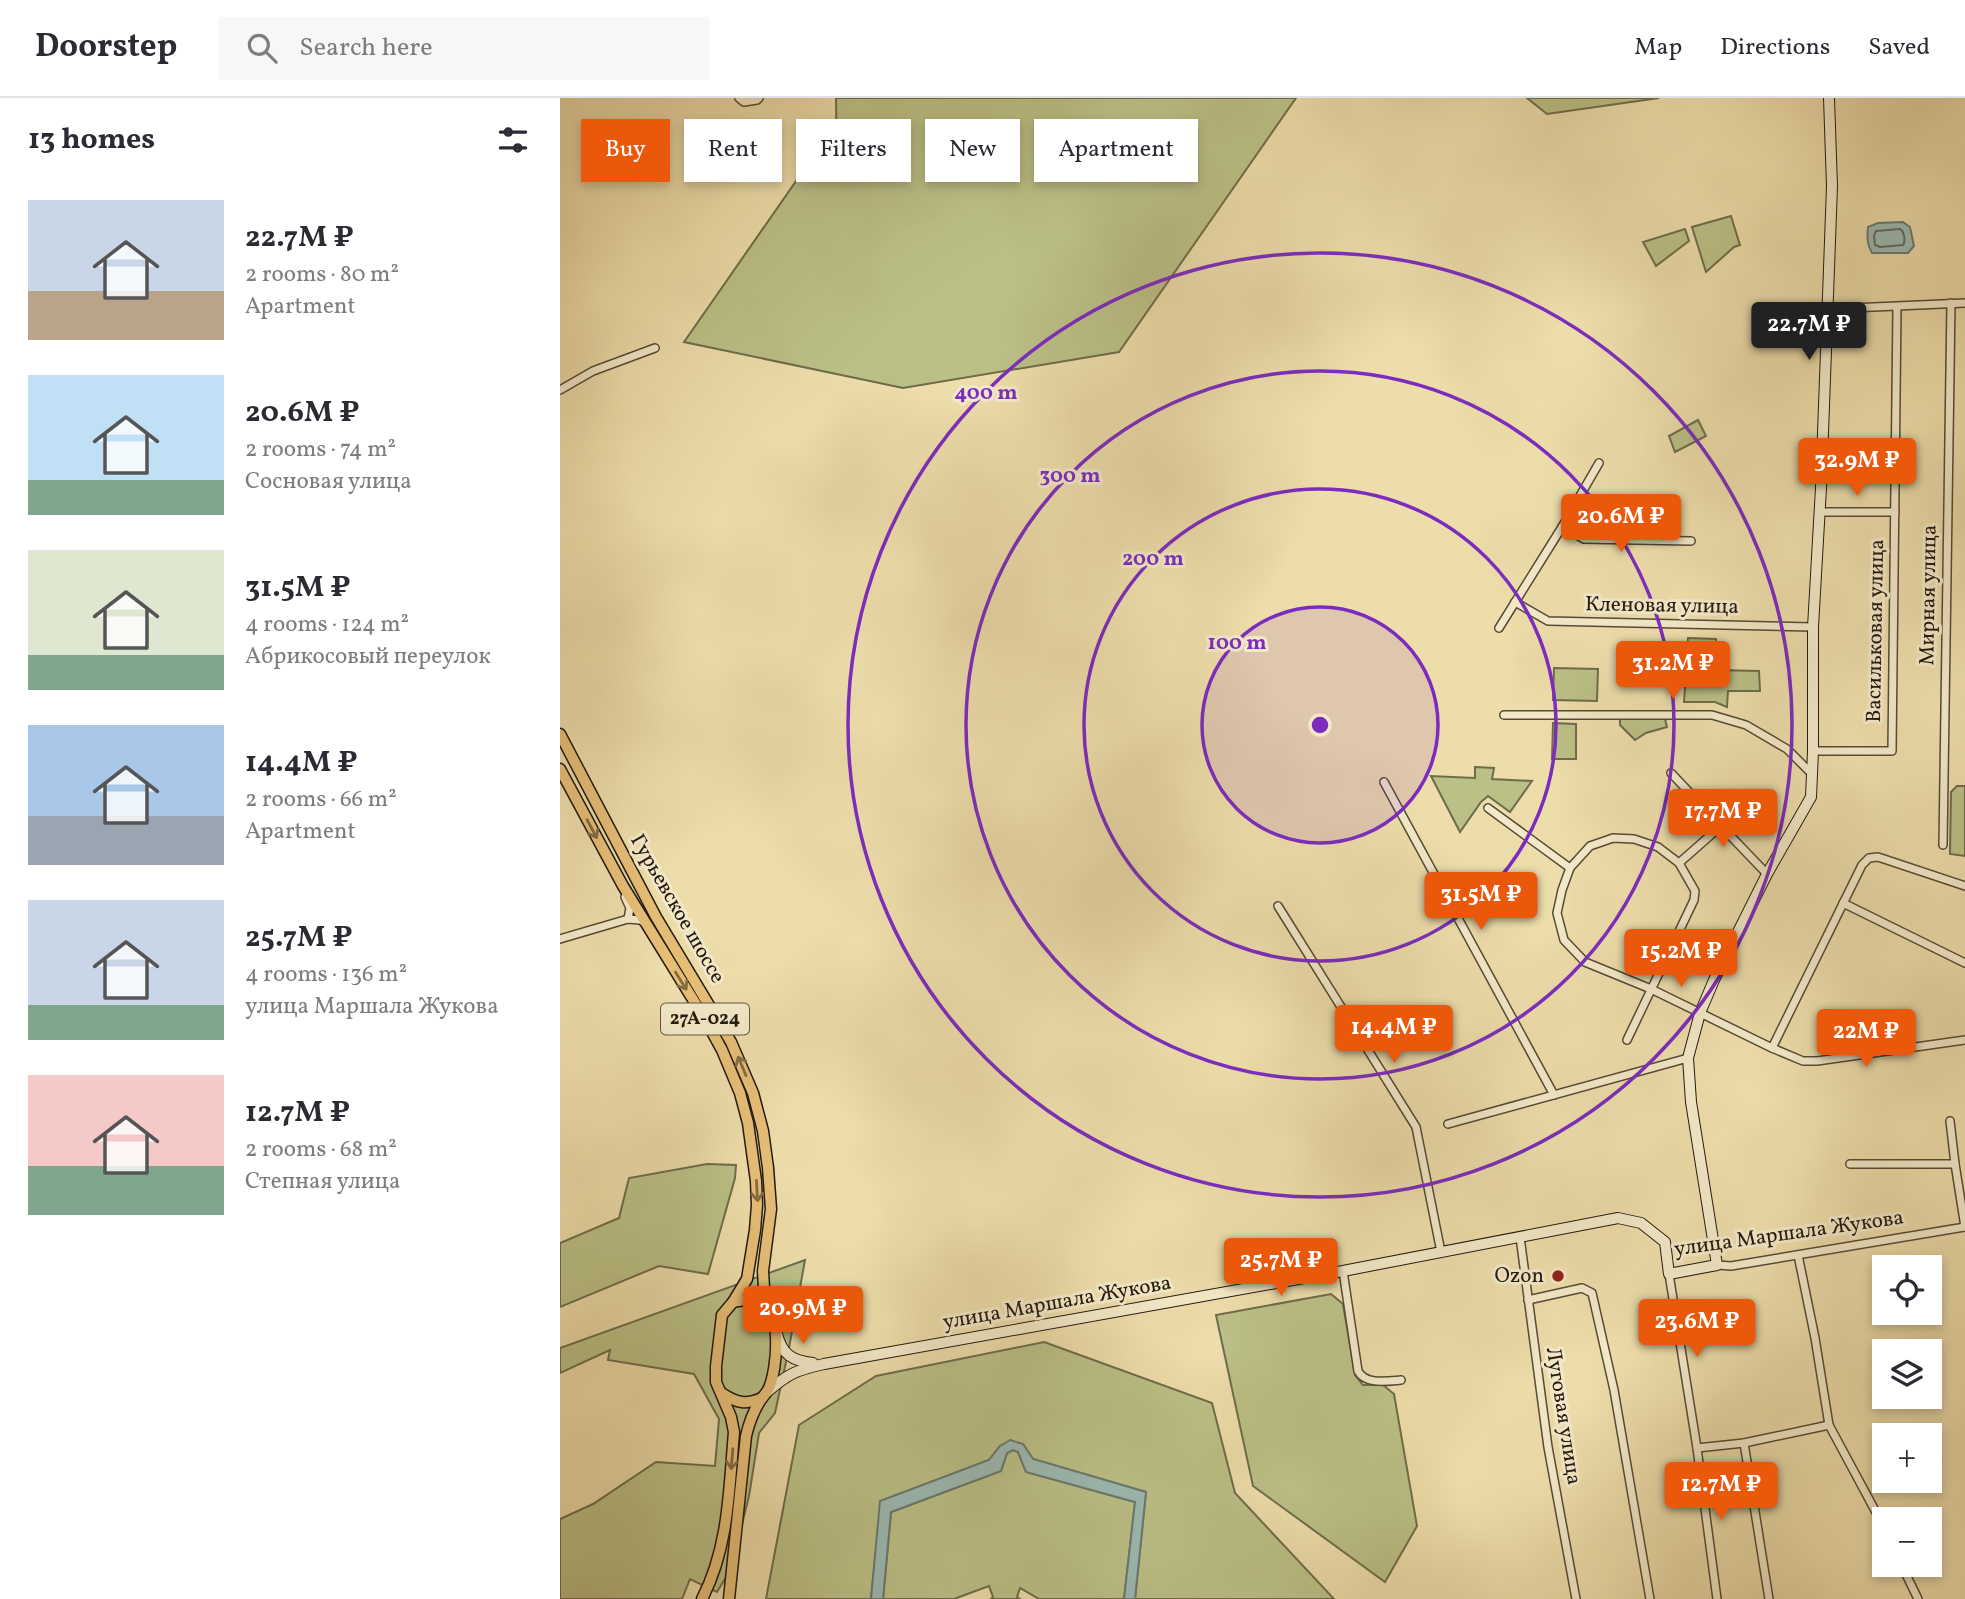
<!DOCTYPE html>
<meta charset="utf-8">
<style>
body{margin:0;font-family:Vollkorn,serif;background:#f7f7f7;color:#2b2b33;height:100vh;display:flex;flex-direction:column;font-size:26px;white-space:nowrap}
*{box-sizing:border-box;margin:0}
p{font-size:23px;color:#7c7c81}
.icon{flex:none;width:38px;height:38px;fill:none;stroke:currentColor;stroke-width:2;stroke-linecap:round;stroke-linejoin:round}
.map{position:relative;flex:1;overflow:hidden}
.details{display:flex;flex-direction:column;background:#fff;width:560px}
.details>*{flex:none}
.banner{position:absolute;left:21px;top:21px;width:665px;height:63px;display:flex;gap:14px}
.fabs{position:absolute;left:1312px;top:1157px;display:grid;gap:14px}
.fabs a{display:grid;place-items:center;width:70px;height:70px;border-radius:0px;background:#fff;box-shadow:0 4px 10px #0003;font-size:35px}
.price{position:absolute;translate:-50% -60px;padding:0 16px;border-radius:7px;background:#ea580c;color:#fff;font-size:23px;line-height:46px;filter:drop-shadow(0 2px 4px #0008)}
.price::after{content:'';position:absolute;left:50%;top:42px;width:21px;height:16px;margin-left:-10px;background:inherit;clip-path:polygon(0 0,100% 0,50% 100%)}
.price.selected{background:#222;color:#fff}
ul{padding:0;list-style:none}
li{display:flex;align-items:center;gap:21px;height:175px;padding:0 28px}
li span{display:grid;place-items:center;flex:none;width:196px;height:140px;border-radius:0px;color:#555}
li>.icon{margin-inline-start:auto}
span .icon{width:84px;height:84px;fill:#fffc;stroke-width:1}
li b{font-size:30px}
h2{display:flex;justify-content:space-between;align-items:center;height:84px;padding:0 28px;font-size:30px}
.chip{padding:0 24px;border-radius:0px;background:#fff;box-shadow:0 4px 10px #0003;font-size:24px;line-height:63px}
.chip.selected{background:#ea580c;color:#fff}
header{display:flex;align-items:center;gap:42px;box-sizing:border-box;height:98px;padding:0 35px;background:#fff;border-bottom:2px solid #e1e1e2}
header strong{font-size:33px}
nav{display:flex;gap:38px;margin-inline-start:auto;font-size:24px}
.search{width:490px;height:63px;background:#f7f7f7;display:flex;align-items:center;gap:18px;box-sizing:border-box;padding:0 24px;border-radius:0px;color:#7c7c81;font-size:26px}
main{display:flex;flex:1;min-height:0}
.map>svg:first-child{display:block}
</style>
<header>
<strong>Doorstep</strong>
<div class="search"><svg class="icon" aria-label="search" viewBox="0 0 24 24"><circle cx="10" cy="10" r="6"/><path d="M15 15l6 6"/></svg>Search here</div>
<nav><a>Map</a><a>Directions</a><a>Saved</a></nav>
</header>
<main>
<section class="details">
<h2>13 homes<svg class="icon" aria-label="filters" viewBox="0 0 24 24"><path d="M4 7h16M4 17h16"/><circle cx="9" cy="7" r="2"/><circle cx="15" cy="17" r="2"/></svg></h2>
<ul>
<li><span style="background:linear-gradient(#c9d6e8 65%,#b9a48a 0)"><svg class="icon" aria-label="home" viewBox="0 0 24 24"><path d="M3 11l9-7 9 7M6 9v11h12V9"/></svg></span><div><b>22.7M ₽</b><p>2 rooms · 80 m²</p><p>Apartment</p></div></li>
<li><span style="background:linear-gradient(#bfe0f5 75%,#7fa58c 0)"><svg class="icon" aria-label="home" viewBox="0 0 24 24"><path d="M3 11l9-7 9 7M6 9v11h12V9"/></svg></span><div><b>20.6M ₽</b><p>2 rooms · 74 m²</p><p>Сосновая улица</p></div></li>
<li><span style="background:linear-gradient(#dfe7d0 75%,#7fa58c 0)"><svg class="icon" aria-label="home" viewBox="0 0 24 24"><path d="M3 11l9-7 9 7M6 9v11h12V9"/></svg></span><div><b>31.5M ₽</b><p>4 rooms · 124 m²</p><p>Абрикосовый переулок</p></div></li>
<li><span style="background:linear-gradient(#a9c7e8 65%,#9aa5b1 0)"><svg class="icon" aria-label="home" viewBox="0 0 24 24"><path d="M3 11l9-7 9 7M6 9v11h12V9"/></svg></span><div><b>14.4M ₽</b><p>2 rooms · 66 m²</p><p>Apartment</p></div></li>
<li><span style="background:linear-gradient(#c9d6e8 75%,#7fa58c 0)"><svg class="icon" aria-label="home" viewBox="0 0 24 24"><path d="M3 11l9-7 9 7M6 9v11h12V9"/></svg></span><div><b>25.7M ₽</b><p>4 rooms · 136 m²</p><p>улица Маршала Жукова</p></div></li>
<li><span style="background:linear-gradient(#f6c9c9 65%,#7fa58c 0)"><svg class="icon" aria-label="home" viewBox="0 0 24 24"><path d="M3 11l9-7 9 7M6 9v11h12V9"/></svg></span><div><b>12.7M ₽</b><p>2 rooms · 68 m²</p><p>Степная улица</p></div></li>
</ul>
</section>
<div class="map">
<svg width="1405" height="1501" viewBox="0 0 1405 1501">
<rect width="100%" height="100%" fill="#edddab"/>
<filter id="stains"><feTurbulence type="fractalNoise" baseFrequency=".00286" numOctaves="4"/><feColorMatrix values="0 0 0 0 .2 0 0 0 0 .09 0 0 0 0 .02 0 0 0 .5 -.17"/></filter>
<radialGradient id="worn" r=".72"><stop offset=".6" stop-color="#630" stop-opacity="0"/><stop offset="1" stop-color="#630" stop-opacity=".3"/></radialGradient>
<g fill="#bbc087" stroke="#6e6c4b" stroke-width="2">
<path d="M 276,0 L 736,0 L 559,254 L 343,290 L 124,244 L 257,53 L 277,67 Z"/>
<path d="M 967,0 L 1099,0 L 987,16 Z"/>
<path d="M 1171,118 L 1180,147 L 1174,149 L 1146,174 L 1132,129 Z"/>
<path d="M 1125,131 L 1129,143 L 1096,168 L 1083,144 Z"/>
<path d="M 1138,322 L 1146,338 L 1115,354 L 1109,338 Z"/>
<path d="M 1128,540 L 1156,541 L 1156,572 L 1199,573 L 1200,593 L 1168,593 L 1167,609 L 1155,604 L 1124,604 Z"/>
<path d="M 994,570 L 1038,571 L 1037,603 L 993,602 Z"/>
<path d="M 1060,621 L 1105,621 L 1107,629 L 1086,635 L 1075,642 L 1060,627 Z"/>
<path d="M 993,625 L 1016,626 L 1016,661 L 992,661 Z"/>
<path d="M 915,669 L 934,670 L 932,681 L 972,683 L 950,714 L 928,698 L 921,704 L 900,734 L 871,678 L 915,680 Z"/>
<path d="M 1397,688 L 1405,688 L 1405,758 L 1390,756 L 1391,694 Z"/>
<path d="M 147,1066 L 176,1067 L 175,1080 L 148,1176 L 99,1168 L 0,1209 L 0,1145 L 59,1120 L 69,1080 Z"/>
<path d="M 245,1162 L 229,1250 L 215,1315 L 199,1335 L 189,1398 L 171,1471 L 157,1494 L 130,1481 L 122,1501 L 0,1501 L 0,1421 L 33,1406 L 96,1364 L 155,1368 L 159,1321 L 134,1276 L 48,1262 L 50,1252 L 0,1275 L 0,1250 Z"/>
<path d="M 771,1196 L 783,1206 L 795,1277 L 803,1287 L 823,1287 L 834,1296 L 857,1428 L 825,1484 L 693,1388 L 656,1217 Z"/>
<path d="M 484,1244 L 652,1305 L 675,1395 L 774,1501 L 575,1501 L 586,1394 L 473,1361 L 463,1346 L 440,1348 L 429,1362 L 321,1403 L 311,1501 L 206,1501 L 239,1327 L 316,1278 Z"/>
<path d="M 453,1352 L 458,1354 L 466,1374 L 575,1404 L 564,1501 L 479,1501 L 460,1490 L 457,1499 L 460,1501 L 431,1501 L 433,1499 L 429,1488 L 394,1501 L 323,1501 L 331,1414 L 441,1373 L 447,1355 Z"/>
</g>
<g fill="#9cbab3" stroke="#6b7a71" stroke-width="2">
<path d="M 1343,124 L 1350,129 L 1354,148 L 1348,155 L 1312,155 C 1307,147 1307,139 1308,129 L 1318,125 Z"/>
<path d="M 450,1342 L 463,1346 L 473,1361 L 586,1394 L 575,1501 L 564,1501 L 575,1404 L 466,1374 L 458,1354 L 453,1352 L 447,1355 L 441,1373 L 331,1414 L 323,1501 L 311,1501 L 320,1403 L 429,1362 L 440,1348 Z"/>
</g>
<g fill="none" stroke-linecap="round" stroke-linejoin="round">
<path stroke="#5f6a61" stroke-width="2" d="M 1340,131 C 1344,133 1346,143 1343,147 L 1320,149 L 1315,147 L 1314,138 L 1316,133 Z"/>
<defs>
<g id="street">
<path d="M 179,0 L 184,4 L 197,2 L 199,0"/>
<path d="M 1268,211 L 1405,205"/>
<path d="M 0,292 L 33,273 L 95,250"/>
<path d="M 1260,414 L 1335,414"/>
<path d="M 1002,429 L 1024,441 L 1131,443"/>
<path d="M 955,504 L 988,523 L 1253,529"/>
<path d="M 939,530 L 1002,429 L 1039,365"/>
<path d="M 944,617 L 1152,617 L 1186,627 L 1227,651 L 1252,676"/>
<path d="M 1253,653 L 1332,653 L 1337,209"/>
<path d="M 1111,675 L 1161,728"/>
<path d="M 824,684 L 994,997"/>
<path d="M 928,710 L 1010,770"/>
<path d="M 1383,747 L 1391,205"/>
<path d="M 1119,765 L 1161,728 L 1207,776"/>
<path d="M 65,799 L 70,810 L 68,821"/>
<path d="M 1283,805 L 1405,865"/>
<path d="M 718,808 L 856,1029 L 881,1154"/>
<path d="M 0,841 L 68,821 L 80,822 L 86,825"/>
<path d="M 1067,942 L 1134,802 L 1135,793 L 1119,765 L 1098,749 L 1074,741 L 1053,740 L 1030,748 L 1010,770 L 1002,792 L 997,815 L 1004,842 L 1025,864 L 1091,891 L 1212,950 L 1302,767 L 1309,760 L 1318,759 L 1405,788"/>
<path d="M 1212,950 L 1243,963 L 1257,963 L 1405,942"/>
<path d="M 1390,1023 L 1395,1066"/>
<path d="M 888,1026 L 1128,960"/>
<path d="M 1290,1066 L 1395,1066 L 1405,1129"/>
<path d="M 960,1139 L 988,1349 L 1016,1501"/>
<path d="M 1238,1157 L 1255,1240 L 1269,1327 L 1325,1431"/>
<path d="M 1157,1167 L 1171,1168 L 1405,1129"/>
<path d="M 783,1173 L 798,1273 C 805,1287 828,1283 841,1282"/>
<path d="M 1109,1176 L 1137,1350 L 1157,1501"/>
<path d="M 968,1202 L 1022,1190 L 1032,1195 L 1054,1292 L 1090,1501"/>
<path d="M 1184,1345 L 1209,1501"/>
<path d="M 1137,1350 L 1184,1345 L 1269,1327"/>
<path d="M 1341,1466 L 1358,1501"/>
</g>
<g id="secondary">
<path d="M 217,1236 C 222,1257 233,1263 253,1265"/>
<path d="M 207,1294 C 229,1275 237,1272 264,1266 L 783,1173 L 1058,1120 L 1081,1125 L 1105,1144 L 1109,1176 L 1157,1167 L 1131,1004 L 1128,960 L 1140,915 L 1154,882 L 1207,776 L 1251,699 L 1253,653 L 1253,529 L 1261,390 L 1272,88 L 1269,0"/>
</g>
<g id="primary">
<path d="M 0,636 L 96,819 L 171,944 L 193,995 L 203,1033 L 208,1070 L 211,1111 L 203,1173 L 204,1190 L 211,1213"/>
<path d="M 0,671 L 63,788 L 145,921 L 162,952 L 180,995 L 188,1025 L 196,1083 L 197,1107 L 195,1132 L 187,1181 L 173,1204 L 162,1217 L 156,1268 L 156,1284 L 171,1319 L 174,1334 C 169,1391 169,1449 142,1501"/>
<path d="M 163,1296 C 177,1305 186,1307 202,1300"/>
<path d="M 169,1501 L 186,1338 C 189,1325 193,1314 200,1303 C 203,1298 207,1295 209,1290 C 217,1271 223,1213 200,1203 C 192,1200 181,1203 173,1204"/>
</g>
</defs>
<use href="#street" stroke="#554a36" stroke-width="10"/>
<use href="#secondary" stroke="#22190f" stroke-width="12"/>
<use href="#primary" stroke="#22190f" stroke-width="13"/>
<use href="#street" stroke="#f3e9c8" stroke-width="7"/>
<use href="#secondary" stroke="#f3e9c8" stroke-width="10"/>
<use href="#primary" stroke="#e6be76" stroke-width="10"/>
</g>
<defs><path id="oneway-shaft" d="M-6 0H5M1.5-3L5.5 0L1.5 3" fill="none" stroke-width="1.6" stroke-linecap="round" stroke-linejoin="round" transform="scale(1.75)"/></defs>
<g stroke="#846c42">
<use href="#oneway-shaft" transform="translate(32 731) rotate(62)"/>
<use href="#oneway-shaft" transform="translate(121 883) rotate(58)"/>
<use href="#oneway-shaft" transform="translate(182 968) rotate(-113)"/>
<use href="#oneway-shaft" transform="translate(197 1093) rotate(87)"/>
<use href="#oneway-shaft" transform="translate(172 1361) rotate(95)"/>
</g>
<circle cx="760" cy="627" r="118" fill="#7b2cbf" fill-opacity=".12"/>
<g fill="none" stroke="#7b2cbf" stroke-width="3.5">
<circle cx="760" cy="627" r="118"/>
<circle cx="760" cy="627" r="236"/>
<circle cx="760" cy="627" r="354"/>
<circle cx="760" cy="627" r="472"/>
</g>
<circle fill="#8f2418" stroke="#f3e9c8" stroke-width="2.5" cx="998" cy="1178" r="7"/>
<g text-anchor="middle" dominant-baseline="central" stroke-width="6" stroke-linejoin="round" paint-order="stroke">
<rect fill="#f3e9c8" stroke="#615746" stroke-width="2" x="101" y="905.5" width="88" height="31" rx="5"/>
<g font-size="19" font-weight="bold" fill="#22190f">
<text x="145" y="921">27А-024</text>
</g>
<g font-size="21" fill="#22190f" stroke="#f3e9c8">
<text transform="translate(1369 497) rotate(-89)">Мирная улица</text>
<text transform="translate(1102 508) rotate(1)">Кленовая улица</text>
<text transform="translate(1316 533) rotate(-89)">Васильковая улица</text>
<text transform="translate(117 811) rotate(60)">Гурьевское шоссе</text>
<text transform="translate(1229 1136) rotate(-8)">улица Маршала Жукова</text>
<text transform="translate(497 1205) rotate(-10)">улица Маршала Жукова</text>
<text transform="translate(1003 1318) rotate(81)">Луговая улица</text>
</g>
<g font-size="21" fill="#22190f" stroke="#f3e9c8" text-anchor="end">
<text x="984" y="1178">Ozon</text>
</g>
</g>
<circle cx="760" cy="627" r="10" fill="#7b2cbf" stroke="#f3e9c8" stroke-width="3.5"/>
<g font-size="21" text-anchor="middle" font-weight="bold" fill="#7b2cbf" stroke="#f3e9c8" stroke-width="6" stroke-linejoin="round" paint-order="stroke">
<text x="426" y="301">400 m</text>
<text x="510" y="384">300 m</text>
<text x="593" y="467">200 m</text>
<text x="677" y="551">100 m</text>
</g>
<rect width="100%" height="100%" filter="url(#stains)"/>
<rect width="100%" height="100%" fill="url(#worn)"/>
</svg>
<div class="fabs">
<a><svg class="icon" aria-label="locate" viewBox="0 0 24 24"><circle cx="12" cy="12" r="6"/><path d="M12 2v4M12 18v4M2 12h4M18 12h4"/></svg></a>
<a><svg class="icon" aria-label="layers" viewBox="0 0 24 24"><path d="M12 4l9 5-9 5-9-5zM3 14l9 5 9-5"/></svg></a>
<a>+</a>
<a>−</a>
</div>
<b class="price selected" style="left:1249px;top:264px">22.7M ₽</b>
<b class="price" style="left:1297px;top:400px">32.9M ₽</b>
<b class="price" style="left:1061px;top:456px">20.6M ₽</b>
<b class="price" style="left:1113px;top:603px">31.2M ₽</b>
<b class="price" style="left:1163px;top:751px">17.7M ₽</b>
<b class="price" style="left:921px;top:834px">31.5M ₽</b>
<b class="price" style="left:1121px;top:891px">15.2M ₽</b>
<b class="price" style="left:834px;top:967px">14.4M ₽</b>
<b class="price" style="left:1306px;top:971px">22M ₽</b>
<b class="price" style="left:721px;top:1200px">25.7M ₽</b>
<b class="price" style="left:243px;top:1248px">20.9M ₽</b>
<b class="price" style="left:1137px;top:1261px">23.6M ₽</b>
<b class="price" style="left:1161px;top:1424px">12.7M ₽</b>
<div class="banner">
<a class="chip selected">Buy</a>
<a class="chip">Rent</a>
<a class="chip">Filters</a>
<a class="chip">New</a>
<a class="chip">Apartment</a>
</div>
</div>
</main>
